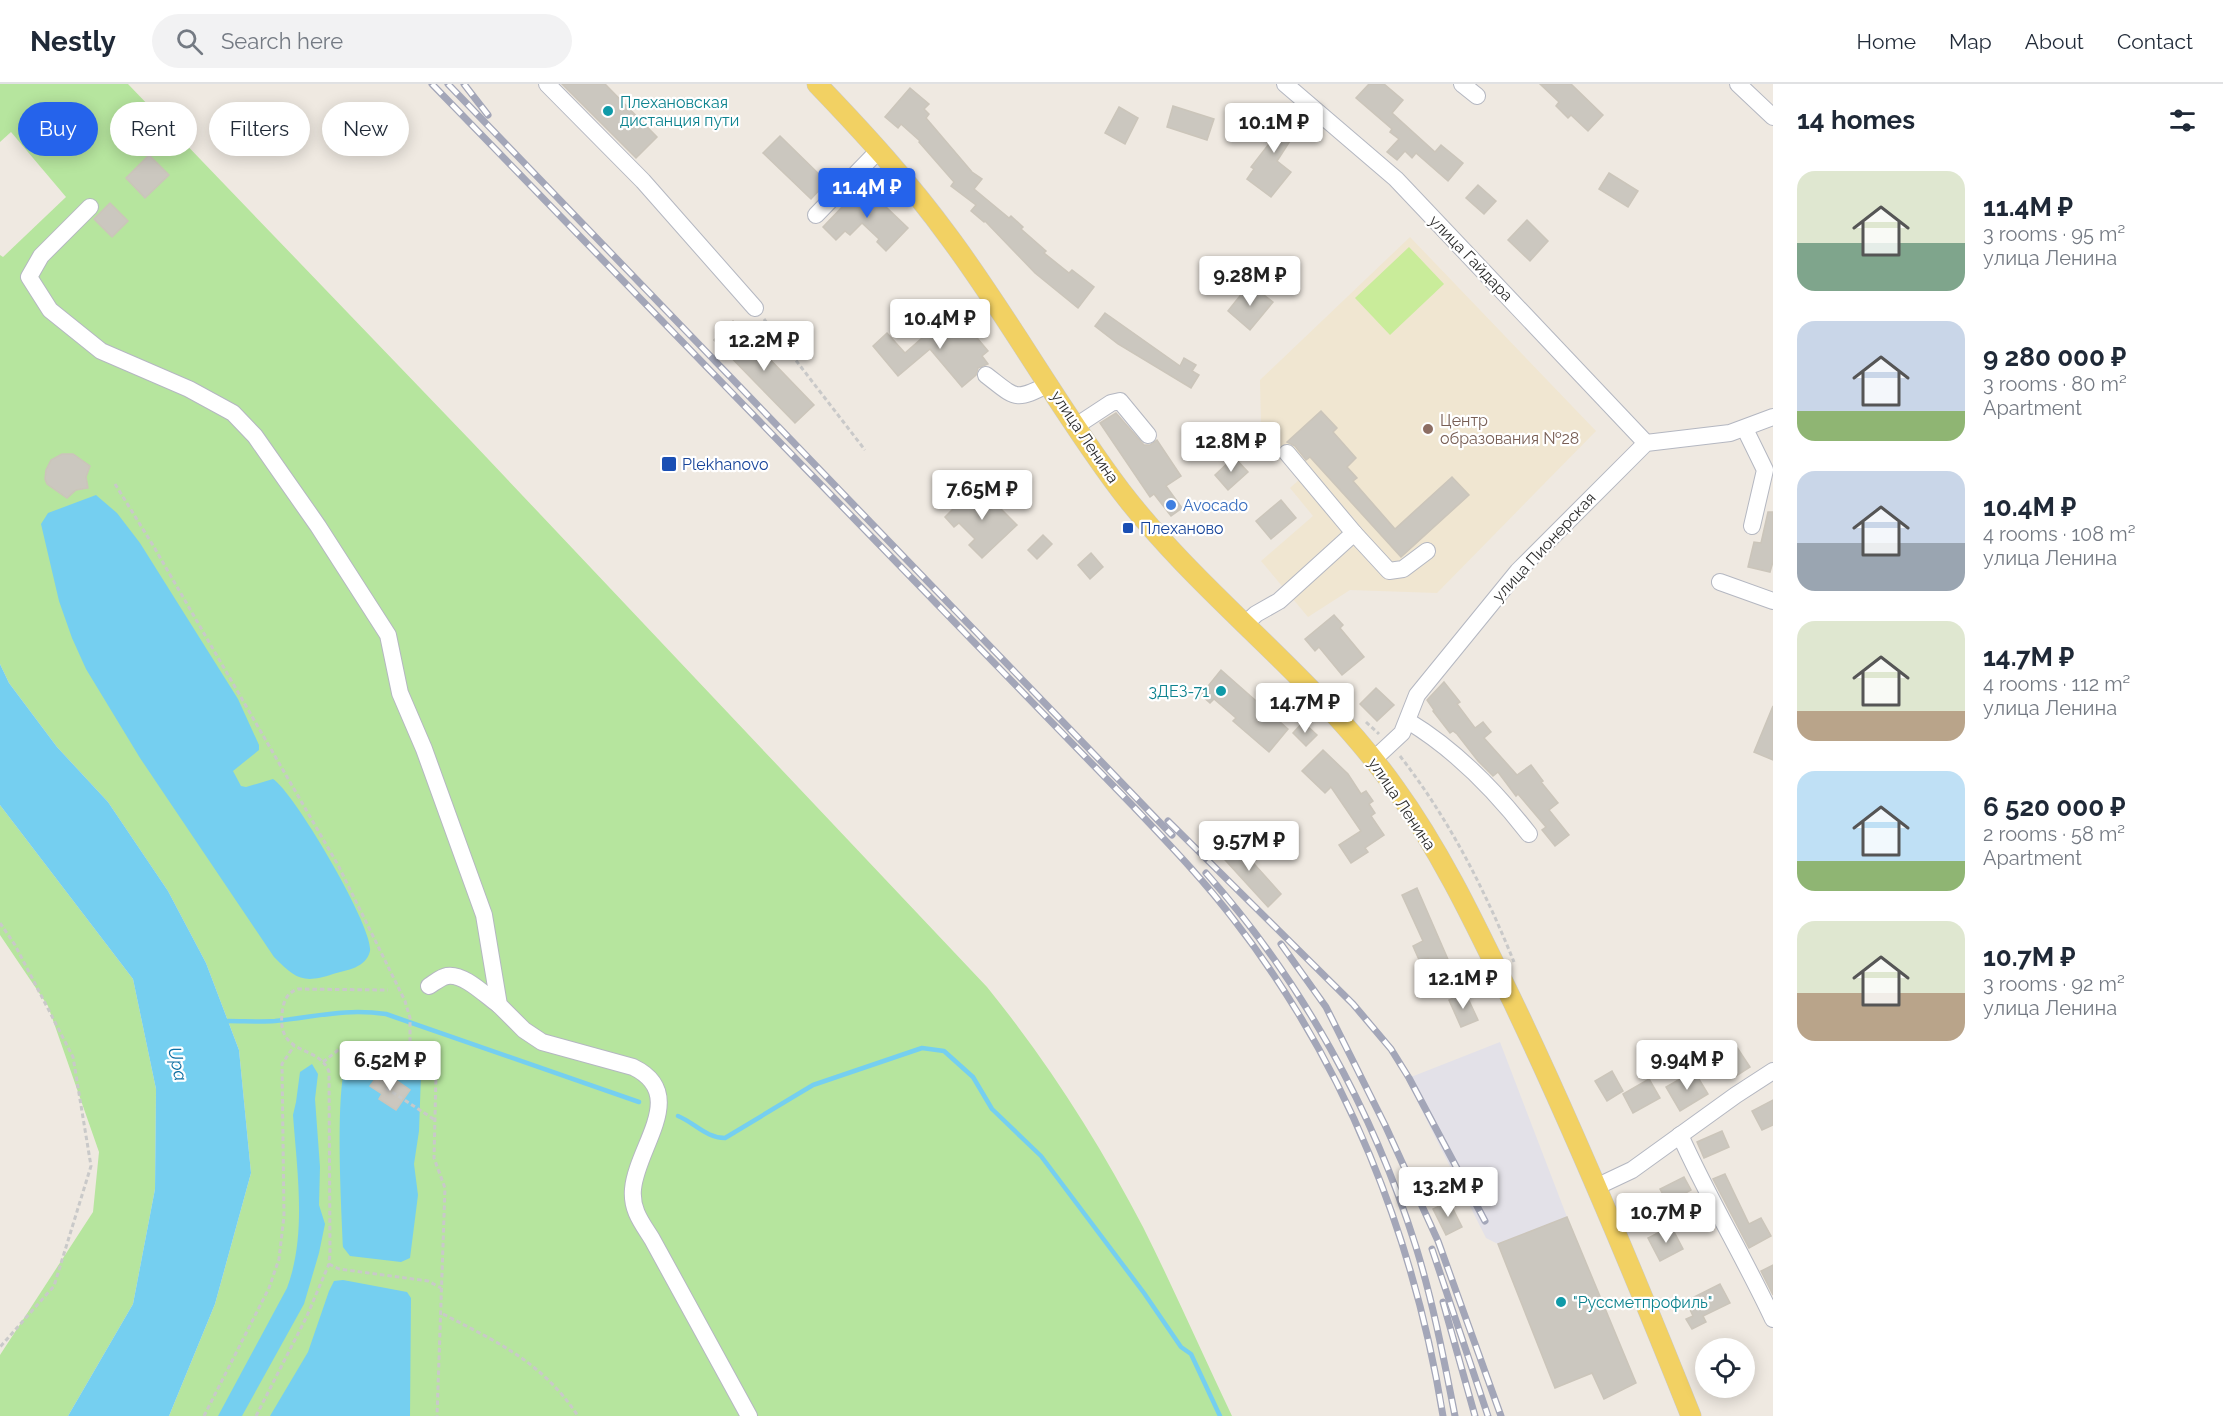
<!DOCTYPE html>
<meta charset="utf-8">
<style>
body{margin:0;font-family:Raleway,sans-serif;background:#f2f2f3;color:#1f2937;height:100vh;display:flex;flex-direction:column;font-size:22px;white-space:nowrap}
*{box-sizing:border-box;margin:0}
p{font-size:20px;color:#747a83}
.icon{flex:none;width:33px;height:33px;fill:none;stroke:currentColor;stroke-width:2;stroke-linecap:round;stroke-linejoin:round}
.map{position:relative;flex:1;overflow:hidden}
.drawer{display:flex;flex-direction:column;background:#fff;width:450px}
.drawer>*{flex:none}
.hud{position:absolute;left:18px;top:18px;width:570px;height:54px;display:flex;gap:12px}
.tools{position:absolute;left:1695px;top:1254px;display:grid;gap:12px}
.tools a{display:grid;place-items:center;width:60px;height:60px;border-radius:50%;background:#fff;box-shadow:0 3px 15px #0003;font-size:30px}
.price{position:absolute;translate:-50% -51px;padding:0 14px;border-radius:6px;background:#fff;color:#222;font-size:20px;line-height:39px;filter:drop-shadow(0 2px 3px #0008)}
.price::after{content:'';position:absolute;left:50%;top:36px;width:18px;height:14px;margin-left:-9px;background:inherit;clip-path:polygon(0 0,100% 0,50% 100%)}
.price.on{background:#2563eb;color:#fff}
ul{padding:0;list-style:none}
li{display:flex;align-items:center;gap:18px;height:150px;padding:0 24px}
li span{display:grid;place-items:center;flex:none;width:168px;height:120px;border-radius:18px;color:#555}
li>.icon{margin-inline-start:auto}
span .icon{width:72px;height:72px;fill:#fffc;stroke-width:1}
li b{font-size:26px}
h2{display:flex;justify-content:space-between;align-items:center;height:72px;padding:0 24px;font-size:26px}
.chip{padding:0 21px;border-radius:27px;background:#fff;box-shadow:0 3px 15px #0003;font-size:21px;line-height:54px}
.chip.on{background:#2563eb;color:#fff}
header{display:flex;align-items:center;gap:36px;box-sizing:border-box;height:84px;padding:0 30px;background:#fff;border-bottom:2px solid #e0e1e3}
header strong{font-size:28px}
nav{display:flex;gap:33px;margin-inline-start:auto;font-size:21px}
.search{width:420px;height:54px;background:#f2f2f3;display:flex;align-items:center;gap:15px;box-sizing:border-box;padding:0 21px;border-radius:33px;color:#747a83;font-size:22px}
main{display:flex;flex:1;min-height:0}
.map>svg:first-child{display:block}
</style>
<header>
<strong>Nestly</strong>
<div class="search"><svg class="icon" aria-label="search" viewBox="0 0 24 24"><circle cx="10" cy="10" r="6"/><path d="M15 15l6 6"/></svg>Search here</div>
<nav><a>Home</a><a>Map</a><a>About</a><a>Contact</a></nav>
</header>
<main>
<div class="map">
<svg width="1773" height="1332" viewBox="0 0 1773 1332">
<rect width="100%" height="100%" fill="#efe9e1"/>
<path fill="#e3e1e8" d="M 1500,958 L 1567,1133 L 1498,1160 L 1486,1154 L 1406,995 Z"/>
<path fill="#f0e6d1" d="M 1410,153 L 1596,347 L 1437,509 L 1350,506 L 1308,533 L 1261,477 L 1313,432 L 1290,404 L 1301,394 L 1261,342 L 1260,296 Z"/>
<g fill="#b6e59e">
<path d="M 0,0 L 128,0 L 471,357 L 987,903 C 1047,977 1099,1058 1143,1143 C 1174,1205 1202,1269 1232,1332 L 169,1332 L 215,1220 L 251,1089 L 239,966 L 206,879 L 168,807 L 108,718 L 57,663 L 9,599 L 0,580 L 0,171 L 3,173 L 66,113 L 11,48 L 0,58 Z"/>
<path d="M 0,721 L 133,895 L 156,1005 L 155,1105 L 133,1220 L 68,1332 L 0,1332 L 0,1271 L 93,1128 L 99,1068 L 48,922 L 0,851 Z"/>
</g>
<path fill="#c9ec9a" d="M 1409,163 L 1444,200 L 1390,251 L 1355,214 Z"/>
<g fill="#75cff0">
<path d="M 96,411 L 117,429 L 140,459 L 238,615 L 259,661 L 259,666 L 233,687 L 241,702 L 246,703 L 273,695 C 294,708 374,844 370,867 C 366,884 347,886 333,890 C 303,900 296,895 274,873 L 140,674 L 86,585 L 72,554 L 59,517 L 41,440 L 48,429 Z"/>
<path d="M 0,580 L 9,599 L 57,663 L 108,718 L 168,807 L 206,879 L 239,966 L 251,1089 L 215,1220 L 169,1332 L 68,1332 L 133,1220 L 155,1105 L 156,1005 L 133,895 L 0,721 Z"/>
<path d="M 368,969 C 386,970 414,970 421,991 L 419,1047 L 414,1080 L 418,1111 L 410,1174 L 401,1178 L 350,1172 L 343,1163 C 342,1132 333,988 350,972 Z"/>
<path d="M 312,980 L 318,990 L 315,1015 L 320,1083 L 319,1121 L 325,1140 L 319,1169 L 304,1220 L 242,1332 L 218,1332 L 287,1204 C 307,1151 297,1087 293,1031 L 296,1018 L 300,988 Z"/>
<path d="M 343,1196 L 407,1208 L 411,1214 L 410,1332 L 270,1332 L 308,1268 L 329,1207 L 334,1197 Z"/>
</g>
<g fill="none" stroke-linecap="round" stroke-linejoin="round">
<g stroke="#75cff0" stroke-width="4.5">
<path d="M 228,937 C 244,937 260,938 275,937 C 316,933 344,924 386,930 L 639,1018"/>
<path d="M 678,1032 C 695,1039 706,1054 725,1054 L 813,1001 L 922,964 L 944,967 L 973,993 L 992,1025 L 1041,1072 L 1144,1209 L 1181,1263 L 1191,1270 L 1220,1332"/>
</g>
</g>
<g fill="#cbc7bf" stroke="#cbc5ba" stroke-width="1.5">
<path d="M 562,0 L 605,0 L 657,53 L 636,74 Z"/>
<path d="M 1369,0 L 1384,0 L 1403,16 L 1392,29 L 1435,68 L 1441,61 L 1463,79 L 1448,97 L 1416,69 L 1412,74 L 1405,67 L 1397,76 L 1387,68 L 1399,55 L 1390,48 L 1392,45 L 1356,14 Z"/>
<path d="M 1540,0 L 1571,0 L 1603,31 L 1588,47 L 1571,31 L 1568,34 L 1556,22 L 1559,18 Z"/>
<path d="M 910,4 L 929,20 L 924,25 L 929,30 L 926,34 L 972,88 L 982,95 L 974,105 L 1009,134 L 1011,132 L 1023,143 L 1021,145 L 1046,167 L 1044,169 L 1069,189 L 1072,186 L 1094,203 L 1078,224 L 1035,189 L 985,137 L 984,138 L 971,127 L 976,121 L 951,102 L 954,98 L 919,58 L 920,57 L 901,40 L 898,44 L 885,33 Z"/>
<path d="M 1173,22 L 1214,35 L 1207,56 L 1167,43 Z"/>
<path d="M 1119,23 L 1138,34 L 1125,60 L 1105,49 Z"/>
<path d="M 1275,24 L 1301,40 L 1277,77 L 1291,88 L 1271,113 L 1247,95 L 1254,85 L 1251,83 L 1275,52 L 1263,44 Z"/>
<path d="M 780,52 L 827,98 L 811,115 L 763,69 Z"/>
<path d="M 149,71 L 169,91 L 145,114 L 126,94 Z"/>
<path d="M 1609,89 L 1638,107 L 1628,123 L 1599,105 Z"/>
<path d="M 863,101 L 908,144 L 886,167 L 877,158 L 879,155 L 862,139 L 850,151 L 845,147 L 836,156 L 823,143 Z"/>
<path d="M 1478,101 L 1496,117 L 1484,130 L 1466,114 Z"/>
<path d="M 110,119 L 128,137 L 112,153 L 94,135 Z"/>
<path d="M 1527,136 L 1548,157 L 1530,177 L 1508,156 Z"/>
<path d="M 1247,203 L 1254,208 L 1256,205 L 1273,218 L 1250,246 L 1228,227 Z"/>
<path d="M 956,229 L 988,267 L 982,272 L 988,280 L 978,284 L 976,291 L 962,303 L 930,265 L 898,292 L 873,262 L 887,249 L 905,269 L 938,240 L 940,243 Z"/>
<path d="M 1105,229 L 1180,282 L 1184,274 L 1196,281 L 1192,287 L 1199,291 L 1191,304 L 1118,260 L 1095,242 Z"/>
<path d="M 733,237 L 814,321 L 795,339 L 714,256 Z"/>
<path d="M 1321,327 L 1337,344 L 1333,348 L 1356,374 L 1347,383 L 1357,394 L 1353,397 L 1395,445 L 1452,393 L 1469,411 L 1401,473 L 1310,373 L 1306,376 L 1295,362 L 1287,358 Z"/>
<path d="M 1116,329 L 1144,361 L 1150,361 L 1157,356 L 1181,392 L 1166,402 L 1182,424 L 1171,432 L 1154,410 L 1150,413 L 1100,339 Z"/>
<path d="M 62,370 L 73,370 L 90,382 L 86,393 L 88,404 L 76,406 L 67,414 L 47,400 L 45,395 L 46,386 L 51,376 Z"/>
<path d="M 1234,373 L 1248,388 L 1228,406 L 1215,391 Z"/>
<path d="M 977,401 L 1017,441 L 982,474 L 969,461 L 975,455 L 959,439 L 954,443 L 945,433 Z"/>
<path d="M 1281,416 L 1296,434 L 1271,455 L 1256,437 Z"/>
<path d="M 1768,428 L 1773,428 L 1773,478 L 1770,488 L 1748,483 L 1754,458 L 1761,459 Z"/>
<path d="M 1043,451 L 1052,460 L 1037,475 L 1028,466 Z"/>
<path d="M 1091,469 L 1103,483 L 1090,495 L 1078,481 Z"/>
<path d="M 1334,531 L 1343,541 L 1340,544 L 1364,573 L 1342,591 L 1319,563 L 1315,567 L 1305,555 Z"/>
<path d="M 1221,586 L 1288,645 L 1269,668 L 1233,637 L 1236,634 L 1214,615 L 1210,619 L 1201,611 Z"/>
<path d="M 1444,598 L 1460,618 L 1457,620 L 1475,644 L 1483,638 L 1491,648 L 1484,654 L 1517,691 L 1531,681 L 1543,697 L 1541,698 L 1558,719 L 1549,726 L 1569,751 L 1555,762 L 1542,746 L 1546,743 L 1518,710 L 1516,712 L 1498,688 L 1493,692 L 1478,677 L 1457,650 L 1453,647 L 1450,649 L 1433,627 L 1434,626 L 1427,616 Z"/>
<path d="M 1376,604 L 1394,621 L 1377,637 L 1360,620 Z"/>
<path d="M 1773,622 L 1773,676 L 1754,668 Z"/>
<path d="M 1303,638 L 1317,651 L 1306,662 L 1293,649 Z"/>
<path d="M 1323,666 L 1348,690 L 1361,710 L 1366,707 L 1373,717 L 1369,720 L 1375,729 L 1371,732 L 1384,751 L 1365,764 L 1368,768 L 1351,779 L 1339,761 L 1361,747 L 1331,703 L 1325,709 L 1302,687 Z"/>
<path d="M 1230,753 L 1281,810 L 1268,823 L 1216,766 Z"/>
<path d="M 1417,804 L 1453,887 L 1439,895 L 1428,874 L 1420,878 L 1413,862 L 1423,857 L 1402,811 Z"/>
<path d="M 1465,908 L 1478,936 L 1461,943 L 1449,916 Z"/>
<path d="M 1736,962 L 1750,983 L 1736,992 L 1722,971 Z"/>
<path d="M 1612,987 L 1623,1007 L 1607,1017 L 1595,997 Z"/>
<path d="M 1694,987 L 1708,1010 L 1680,1027 L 1666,1003 Z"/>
<path d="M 378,991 L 390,999 L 393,994 L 410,1006 L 396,1026 L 379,1015 L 382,1010 L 370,1002 Z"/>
<path d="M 1649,995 L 1660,1014 L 1633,1029 L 1623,1010 Z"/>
<path d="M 1773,1016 L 1773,1041 L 1762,1046 L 1752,1027 Z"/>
<path d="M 1722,1047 L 1729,1063 L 1704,1074 L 1697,1058 Z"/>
<path d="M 1725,1090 L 1749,1140 L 1761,1134 L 1771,1152 L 1749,1164 L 1713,1095 Z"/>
<path d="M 1684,1093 L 1691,1106 L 1668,1119 L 1660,1105 Z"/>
<path d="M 1449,1117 L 1462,1143 L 1446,1151 L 1433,1125 Z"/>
<path d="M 1567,1133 L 1636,1299 L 1604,1315 L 1592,1289 L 1555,1304 L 1498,1160 Z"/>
<path d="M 1671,1142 L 1683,1165 L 1660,1177 L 1648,1154 Z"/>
<path d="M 1773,1181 L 1773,1211 L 1761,1187 Z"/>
<path d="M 1720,1200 L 1730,1219 L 1703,1232 L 1706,1238 L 1692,1245 L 1686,1235 L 1693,1232 L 1686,1217 Z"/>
</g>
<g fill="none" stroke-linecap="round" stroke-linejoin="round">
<defs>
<g id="minor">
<path d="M 547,0 L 643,97 L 755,224"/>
<path d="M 1285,0 L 1396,95 L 1646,359"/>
<path d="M 1462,0 L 1477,12"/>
<path d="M 1738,0 L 1773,33"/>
<path d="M 90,123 L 41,172 L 29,193 L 50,226 L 101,267 L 189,305 L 233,329 L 255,352 L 318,442 L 388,551 L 400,609 L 424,665 L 484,831 L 499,921 L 524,946 L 542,958 L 633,983 C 689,1010 637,1062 633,1105 C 631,1126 642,1139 652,1155 L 749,1332"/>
<path d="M 816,131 L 879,66"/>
<path d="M 986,291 C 1016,314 1014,318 1049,300"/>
<path d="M 1076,342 L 1111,319 L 1120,317 L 1148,351"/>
<path d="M 1745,345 L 1765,386 L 1752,442"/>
<path d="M 1287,369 L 1354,449"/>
<path d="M 1720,498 L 1773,517"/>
<path d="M 1244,541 L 1256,530 L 1279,517 L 1354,449 L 1389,487 L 1403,485 L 1427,467"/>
<path d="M 1408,637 C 1456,666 1494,705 1529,750"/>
<path d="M 1373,676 L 1402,649 L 1417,611 L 1518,487 L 1646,359 L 1730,349 L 1773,333"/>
<path d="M 429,902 C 434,899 441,893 447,892 C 464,889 486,912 499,921"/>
<path d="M 1680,1051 C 1708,1114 1744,1173 1773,1235"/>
<path d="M 1596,1103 L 1632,1086 L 1736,1011 L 1773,987"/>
</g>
<path id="major" d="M 817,0 C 864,49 909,98 949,153 C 1010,235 1059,325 1121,407 C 1203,514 1317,594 1395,704 C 1442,769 1477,844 1512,916 C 1577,1052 1635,1192 1691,1332"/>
</defs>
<use href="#minor" stroke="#b4b7c1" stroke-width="18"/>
<use href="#major" stroke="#c9c9c9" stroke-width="21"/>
<g stroke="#c9c9c9" stroke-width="3" stroke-dasharray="4.5 3" stroke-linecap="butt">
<path d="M 764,235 L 865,366"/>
<path d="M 115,400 L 154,463 L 338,781 L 405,917 L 410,934 L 410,967"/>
<path d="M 1366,638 L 1379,650"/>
<path d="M 1400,672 C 1449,735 1484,804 1514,878"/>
<path d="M 0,839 L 15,861 L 73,973 L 91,1082 L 54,1202 L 0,1263"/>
<path d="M 323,978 L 342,963 L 380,960 L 417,969 L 429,979 L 436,990 L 434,1074 L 445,1104 L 437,1332"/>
<path d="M 386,1004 L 435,1036"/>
<path d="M 329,1180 L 339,1185 L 428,1197 L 441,1204"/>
<path d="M 443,1230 C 499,1259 542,1278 578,1332"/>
<path d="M 204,1332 L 269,1204 L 279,1175 L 284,1132 L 282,980 L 294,962"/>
<path d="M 256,1332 L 306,1234 L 329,1180 L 330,1169 L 329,988 C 319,959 273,974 283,923 C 285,914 289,908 298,905 L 388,906"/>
</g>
<use href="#minor" stroke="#fff" stroke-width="16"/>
<use href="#major" stroke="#f2d163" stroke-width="20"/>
<defs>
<g id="rail">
<path d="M 432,0 L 1132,721 C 1167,758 1203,795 1234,836 C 1346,980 1414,1153 1443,1332"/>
<path d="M 448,0 L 1172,751"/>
<path d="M 464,0 L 488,31"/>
<path d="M 1168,737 L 1353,920 L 1391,965 L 1409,994 L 1485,1137"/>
<path d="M 1206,789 C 1301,896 1373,1026 1416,1163 C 1433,1218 1444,1276 1455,1332"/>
<path d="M 1281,860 L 1326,923 L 1385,1041 L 1438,1157 L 1501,1332"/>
<path d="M 1432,1165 L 1488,1332"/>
<path d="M 1443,1218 L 1475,1332"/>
</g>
</defs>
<use href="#rail" stroke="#a3a6b8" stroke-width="7"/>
<use href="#rail" stroke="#fff" stroke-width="4.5" stroke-dasharray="14" stroke-linecap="butt"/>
</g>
<g fill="#0f9aa8" stroke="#fff" stroke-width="2">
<circle cx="608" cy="27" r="6"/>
<circle cx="1221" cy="607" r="6"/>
<circle cx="1561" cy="1218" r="6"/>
</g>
<circle fill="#8d6e63" stroke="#fff" stroke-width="2" cx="1428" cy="345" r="6"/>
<g fill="#1a4fb4" stroke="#fff" stroke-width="2">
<rect x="661" y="372" width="16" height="16" rx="3"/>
<rect x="1122" y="438" width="12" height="12" rx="3"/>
</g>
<circle fill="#3f7fe0" stroke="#fff" stroke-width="2" cx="1171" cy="421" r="6"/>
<g text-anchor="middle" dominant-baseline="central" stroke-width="4.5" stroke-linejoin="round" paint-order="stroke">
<g font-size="16" fill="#0d838f" stroke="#fff" text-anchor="start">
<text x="620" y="18">Плехановская<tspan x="620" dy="18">дистанция пути</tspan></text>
<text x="1209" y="607" text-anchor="end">3ДЕЗ-71</text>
<text x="1573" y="1218">"Руссметпрофиль"</text>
</g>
<g font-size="16" fill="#2e2e2e" stroke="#fff">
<text transform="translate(1471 174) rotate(46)">улица Гайдара</text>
<text transform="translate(1085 353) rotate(56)">улица Ленина</text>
<text transform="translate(1544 463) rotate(-47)">улица Пионерская</text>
<text transform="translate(1402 720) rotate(56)">улица Ленина</text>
</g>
<g font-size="16" fill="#785e54" stroke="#fff" text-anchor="start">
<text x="1440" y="336">Центр<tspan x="1440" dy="18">образования №28</tspan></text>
</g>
<g font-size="16" fill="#164399" stroke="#fff" text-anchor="start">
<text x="682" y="380">Plekhanovo</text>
<text x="1140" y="444">Плеханово</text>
</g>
<g font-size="16" fill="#366cbe" stroke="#fff" text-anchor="start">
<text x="1183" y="421">Avocado</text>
</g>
<g font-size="18" font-style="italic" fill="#0d6fa3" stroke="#fff">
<text transform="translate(178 980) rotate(78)">Upa</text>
</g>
</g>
</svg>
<div class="tools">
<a><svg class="icon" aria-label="locate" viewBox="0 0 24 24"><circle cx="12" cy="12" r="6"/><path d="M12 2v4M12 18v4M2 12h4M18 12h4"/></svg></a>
</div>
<b class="price" style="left:1274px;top:70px">10.1M ₽</b>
<b class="price on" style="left:867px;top:135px">11.4M ₽</b>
<b class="price" style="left:1250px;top:223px">9.28M ₽</b>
<b class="price" style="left:940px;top:266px">10.4M ₽</b>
<b class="price" style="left:764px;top:288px">12.2M ₽</b>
<b class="price" style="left:1231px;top:389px">12.8M ₽</b>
<b class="price" style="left:982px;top:437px">7.65M ₽</b>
<b class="price" style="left:1305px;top:650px">14.7M ₽</b>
<b class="price" style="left:1249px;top:788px">9.57M ₽</b>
<b class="price" style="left:1463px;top:926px">12.1M ₽</b>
<b class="price" style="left:1687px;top:1007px">9.94M ₽</b>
<b class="price" style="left:390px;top:1008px">6.52M ₽</b>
<b class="price" style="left:1448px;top:1134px">13.2M ₽</b>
<b class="price" style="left:1666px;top:1160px">10.7M ₽</b>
<div class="hud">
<a class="chip on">Buy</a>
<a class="chip">Rent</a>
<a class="chip">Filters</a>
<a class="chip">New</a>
</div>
</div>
<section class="drawer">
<h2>14 homes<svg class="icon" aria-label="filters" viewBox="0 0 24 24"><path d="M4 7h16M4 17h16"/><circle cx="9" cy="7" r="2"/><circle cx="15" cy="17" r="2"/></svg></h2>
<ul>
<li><span style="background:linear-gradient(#dfe7d0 60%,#7fa58c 0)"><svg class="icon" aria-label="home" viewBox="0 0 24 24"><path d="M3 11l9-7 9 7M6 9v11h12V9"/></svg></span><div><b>11.4M ₽</b><p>3 rooms · 95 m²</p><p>улица Ленина</p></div></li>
<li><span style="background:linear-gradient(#c9d6e8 75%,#8fb573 0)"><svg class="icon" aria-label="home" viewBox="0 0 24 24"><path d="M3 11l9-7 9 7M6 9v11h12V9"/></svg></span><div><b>9 280 000 ₽</b><p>3 rooms · 80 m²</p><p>Apartment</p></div></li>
<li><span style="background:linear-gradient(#c9d6e8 60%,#9aa5b1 0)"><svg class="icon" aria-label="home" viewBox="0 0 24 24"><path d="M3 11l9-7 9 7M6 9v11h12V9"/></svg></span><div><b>10.4M ₽</b><p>4 rooms · 108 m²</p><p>улица Ленина</p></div></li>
<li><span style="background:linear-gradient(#dfe7d0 75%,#b9a48a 0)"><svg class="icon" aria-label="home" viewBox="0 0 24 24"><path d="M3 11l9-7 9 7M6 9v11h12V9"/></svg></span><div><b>14.7M ₽</b><p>4 rooms · 112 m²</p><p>улица Ленина</p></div></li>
<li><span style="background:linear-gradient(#bfe0f5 75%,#8fb573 0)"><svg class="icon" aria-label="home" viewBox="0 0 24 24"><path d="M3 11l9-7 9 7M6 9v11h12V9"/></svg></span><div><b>6 520 000 ₽</b><p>2 rooms · 58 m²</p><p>Apartment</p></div></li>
<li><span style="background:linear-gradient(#dfe7d0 60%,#b9a48a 0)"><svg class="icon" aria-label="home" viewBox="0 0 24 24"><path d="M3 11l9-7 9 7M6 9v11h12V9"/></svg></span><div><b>10.7M ₽</b><p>3 rooms · 92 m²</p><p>улица Ленина</p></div></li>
</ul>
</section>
</main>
